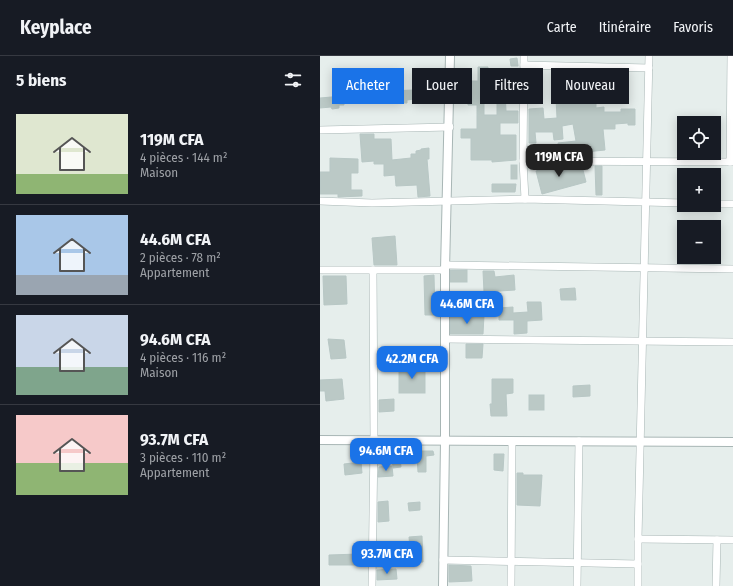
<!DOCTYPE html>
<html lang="fr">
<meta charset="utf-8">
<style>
body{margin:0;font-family:"Fira Sans Condensed",sans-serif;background:#242831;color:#f1f3f6;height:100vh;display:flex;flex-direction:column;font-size:15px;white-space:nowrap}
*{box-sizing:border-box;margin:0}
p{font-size:13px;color:#9ea1a6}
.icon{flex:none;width:22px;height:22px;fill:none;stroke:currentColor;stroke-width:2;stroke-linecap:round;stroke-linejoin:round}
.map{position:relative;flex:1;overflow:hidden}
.drawer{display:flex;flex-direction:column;background:#171b24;width:320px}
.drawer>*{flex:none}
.hud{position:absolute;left:12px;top:12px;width:341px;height:36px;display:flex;gap:8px}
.controls{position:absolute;left:357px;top:60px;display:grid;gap:8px}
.controls a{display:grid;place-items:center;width:44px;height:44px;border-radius:0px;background:#171b24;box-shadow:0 2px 10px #0003;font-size:20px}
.price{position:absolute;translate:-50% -34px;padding:0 9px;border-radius:8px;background:#1a73e8;color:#fff;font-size:13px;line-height:26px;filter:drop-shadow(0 1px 2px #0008)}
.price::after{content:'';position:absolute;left:50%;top:24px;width:12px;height:9px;margin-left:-6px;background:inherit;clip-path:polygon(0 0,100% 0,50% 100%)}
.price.on{background:#222;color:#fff}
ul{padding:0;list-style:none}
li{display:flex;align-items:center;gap:12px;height:100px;padding:0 16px}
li+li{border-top:1px solid #363941}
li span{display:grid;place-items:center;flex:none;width:112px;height:80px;border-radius:0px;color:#555}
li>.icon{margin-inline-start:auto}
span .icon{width:48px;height:48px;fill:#fffc;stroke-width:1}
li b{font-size:17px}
h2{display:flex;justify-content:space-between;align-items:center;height:48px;padding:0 16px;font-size:17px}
.tag{padding:0 14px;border-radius:0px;background:#171b24;box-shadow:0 2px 10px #0003;font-size:14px;line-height:36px}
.tag.on{background:#1a73e8;color:#fff}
header{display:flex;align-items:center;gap:24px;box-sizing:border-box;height:56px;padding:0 20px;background:#171b24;border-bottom:1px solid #363941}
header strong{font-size:19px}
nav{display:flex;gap:22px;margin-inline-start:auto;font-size:14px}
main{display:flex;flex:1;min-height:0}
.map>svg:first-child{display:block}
</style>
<header>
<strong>Keyplace</strong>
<nav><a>Carte</a><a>Itinéraire</a><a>Favoris</a></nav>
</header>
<main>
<section class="drawer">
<h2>5 biens<svg class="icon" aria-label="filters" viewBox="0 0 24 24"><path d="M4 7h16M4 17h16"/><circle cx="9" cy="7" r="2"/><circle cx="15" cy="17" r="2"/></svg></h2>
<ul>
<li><span style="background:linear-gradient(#dfe7d0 75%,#8fb573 0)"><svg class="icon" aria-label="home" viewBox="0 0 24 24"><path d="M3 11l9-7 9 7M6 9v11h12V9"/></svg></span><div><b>119M CFA</b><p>4 pièces · 144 m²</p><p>Maison</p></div></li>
<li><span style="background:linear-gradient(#a9c7e8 75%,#9aa5b1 0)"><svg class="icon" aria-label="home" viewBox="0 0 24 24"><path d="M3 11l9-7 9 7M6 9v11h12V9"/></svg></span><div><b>44.6M CFA</b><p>2 pièces · 78 m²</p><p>Appartement</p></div></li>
<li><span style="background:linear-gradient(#c9d6e8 65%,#7fa58c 0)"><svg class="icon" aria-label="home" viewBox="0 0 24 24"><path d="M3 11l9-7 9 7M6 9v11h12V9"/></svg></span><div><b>94.6M CFA</b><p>4 pièces · 116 m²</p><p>Maison</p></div></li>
<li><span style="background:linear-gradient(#f6c9c9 60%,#8fb573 0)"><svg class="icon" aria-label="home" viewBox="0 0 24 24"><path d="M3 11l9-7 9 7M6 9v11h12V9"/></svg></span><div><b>93.7M CFA</b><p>3 pièces · 110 m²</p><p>Appartement</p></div></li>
</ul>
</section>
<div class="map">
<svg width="413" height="530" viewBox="0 0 413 530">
<rect width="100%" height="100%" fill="#e6eeec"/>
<g fill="#bbc9c6" stroke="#b8c7c5" fill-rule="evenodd">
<path d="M 197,2 L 198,10 L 191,10 L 190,3 Z"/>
<path d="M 158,11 L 168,11 L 168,21 L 183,20 L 183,13 L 196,13 L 198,35 L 185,35 L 186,55 L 198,55 L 198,67 L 180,67 L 180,79 L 196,79 L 196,104 L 172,106 L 172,104 L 151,104 L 151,82 L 141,82 L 141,73 L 157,73 L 157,49 L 148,49 L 148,37 L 135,37 L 135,23 L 145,23 L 145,25 L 158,25 ZM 164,46 L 177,46 L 177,59 L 164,59 Z"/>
<path d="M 211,16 L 220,16 L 220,28 L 211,29 Z"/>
<path d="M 52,18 L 53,29 L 36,31 L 35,20 Z"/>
<path d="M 240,19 L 247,19 L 248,29 L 241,30 Z"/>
<path d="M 106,30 L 108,41 L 87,44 L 87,47 L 71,47 L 70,35 L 93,34 L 93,32 Z"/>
<path d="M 23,40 L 24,49 L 19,49 L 19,52 L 12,53 L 11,51 L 0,52 L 0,42 Z"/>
<path d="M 274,40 L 274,44 L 276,44 L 276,52 L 284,51 L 284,56 L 301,56 L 301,53 L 315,53 L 315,69 L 308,69 L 308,67 L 295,68 L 295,73 L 283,73 L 285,94 L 256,97 L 256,95 L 239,97 L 238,87 L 256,85 L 253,68 L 242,70 L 243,83 L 234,84 L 233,76 L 215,76 L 216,87 L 209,87 L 209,53 L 223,52 L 224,63 L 237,62 L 236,42 Z"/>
<path d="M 40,78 L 54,78 L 54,83 L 71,83 L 72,104 L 91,102 L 91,98 L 96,98 L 96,95 L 101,94 L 101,93 L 109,92 L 109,103 L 107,103 L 110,140 L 98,141 L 97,129 L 76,130 L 75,119 L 64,120 L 64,108 L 54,108 L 54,105 L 42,106 Z"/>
<path d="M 10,102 L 38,103 L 38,117 L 31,117 L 31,134 L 42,134 L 42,140 L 18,141 L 18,138 L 0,138 L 0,116 L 10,116 Z"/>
<rect x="191" y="109" width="6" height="14"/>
<path d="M 230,110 L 240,110 L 240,115 L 262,110 L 266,126 L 222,138 L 216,115 Z"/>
<path d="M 275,110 L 282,110 L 282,139 L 276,139 Z"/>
<path d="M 172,128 L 196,128 L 195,136 L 172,136 Z"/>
<path d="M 75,180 L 77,209 L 54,209 L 52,182 Z"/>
<rect x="130" y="214" width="17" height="12"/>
<path d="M 163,215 L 174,215 L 175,221 L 194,219 L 195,234 L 164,236 Z"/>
<path d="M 114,219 L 115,259 L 105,259 L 104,220 Z"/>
<path d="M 3,220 L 26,220 L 27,248 L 4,249 Z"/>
<path d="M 255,232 L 256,244 L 241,244 L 240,233 Z"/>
<path d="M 207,246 L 221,246 L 222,264 L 207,265 L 207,277 L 194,278 L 194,264 L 179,264 L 179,252 L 193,251 L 193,257 L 208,256 Z"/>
<path d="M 146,259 L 164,259 L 163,278 L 130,278 L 130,260 Z"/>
<path d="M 8,283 L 24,284 L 26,302 L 11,303 Z"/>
<path d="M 146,288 L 163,288 L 162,302 L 146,302 Z"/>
<rect x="79" y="311" width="26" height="26"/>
<path d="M 22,323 L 24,343 L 6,345 L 5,335 L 0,335 L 0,324 Z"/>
<path d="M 172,323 L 193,323 L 193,337 L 186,338 L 187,360 L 171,360 L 170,348 L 172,348 Z"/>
<path d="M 270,329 L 270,340 L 253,341 L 253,330 Z"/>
<rect x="209" y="339" width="15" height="15"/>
<path d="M 74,343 L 74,355 L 59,356 L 59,344 Z"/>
<path d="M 91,395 L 113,395 L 114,399 L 106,400 L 106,416 L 98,416 L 97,401 L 80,402 L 81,411 L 73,412 L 72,397 Z"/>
<path d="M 174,398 L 184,398 L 183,415 L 174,414 Z"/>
<path d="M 41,406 L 42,417 L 25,419 L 24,408 Z"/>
<path d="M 72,410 L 73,420 L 58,421 L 59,411 Z"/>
<path d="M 197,417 L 203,417 L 203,419 L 222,419 L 220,450 L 197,449 Z"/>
<path d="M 68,445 L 69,465 L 58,466 L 58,446 Z"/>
<path d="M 100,446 L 100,454 L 89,455 L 88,447 Z"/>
<path d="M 102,480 L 103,506 L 80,507 L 79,493 L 90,492 L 89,481 Z"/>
<path d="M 39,498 L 39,509 L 9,509 L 9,499 Z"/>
<path d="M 129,509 L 151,510 L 152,525 L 129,526 Z"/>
<path d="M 76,513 L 77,523 L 57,524 L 57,514 Z"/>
</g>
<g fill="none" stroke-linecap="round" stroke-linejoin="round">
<defs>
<g id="minor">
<path d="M 204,0 L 203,105 L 205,143"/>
<path d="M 204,9 L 329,12"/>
<path d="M 0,74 L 130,71"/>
<path d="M 203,105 L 413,106"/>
<path d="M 410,106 L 411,0"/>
<path d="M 0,145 L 52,147 L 205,143 L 364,147"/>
<path d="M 394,148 L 413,148"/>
<path d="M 126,209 L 413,213"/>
<path d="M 0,214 L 125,214"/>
<path d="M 125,283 L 413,286"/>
<path d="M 318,483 L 413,484"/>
<path d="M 123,504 L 318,508"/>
<path d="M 52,530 L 54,385 L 53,214"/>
<path d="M 191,530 L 192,385"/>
<path d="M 257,530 L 259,385"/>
<path d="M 318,530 L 318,483 L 329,0"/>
<path d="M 396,530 L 397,484"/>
</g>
<g id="tertiary">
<path d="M 0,384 L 413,386"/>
<path d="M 123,530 L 125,385 L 125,214 L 130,0"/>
</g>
</defs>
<use href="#minor" stroke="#a8b6b5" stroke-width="8"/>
<use href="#tertiary" stroke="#a8b6b5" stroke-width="10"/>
<use href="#minor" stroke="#fff" stroke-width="7"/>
<use href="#tertiary" stroke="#fff" stroke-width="8"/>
</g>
</svg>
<div class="controls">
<a><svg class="icon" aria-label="locate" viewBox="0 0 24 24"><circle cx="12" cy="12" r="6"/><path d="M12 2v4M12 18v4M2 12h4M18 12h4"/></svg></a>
<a>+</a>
<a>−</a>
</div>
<b class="price on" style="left:239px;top:122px">119M CFA</b>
<b class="price" style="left:147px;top:269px">44.6M CFA</b>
<b class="price" style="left:92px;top:324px">42.2M CFA</b>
<b class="price" style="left:66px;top:416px">94.6M CFA</b>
<b class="price" style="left:67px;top:519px">93.7M CFA</b>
<div class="hud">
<a class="tag on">Acheter</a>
<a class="tag">Louer</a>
<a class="tag">Filtres</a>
<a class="tag">Nouveau</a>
</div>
</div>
</main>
